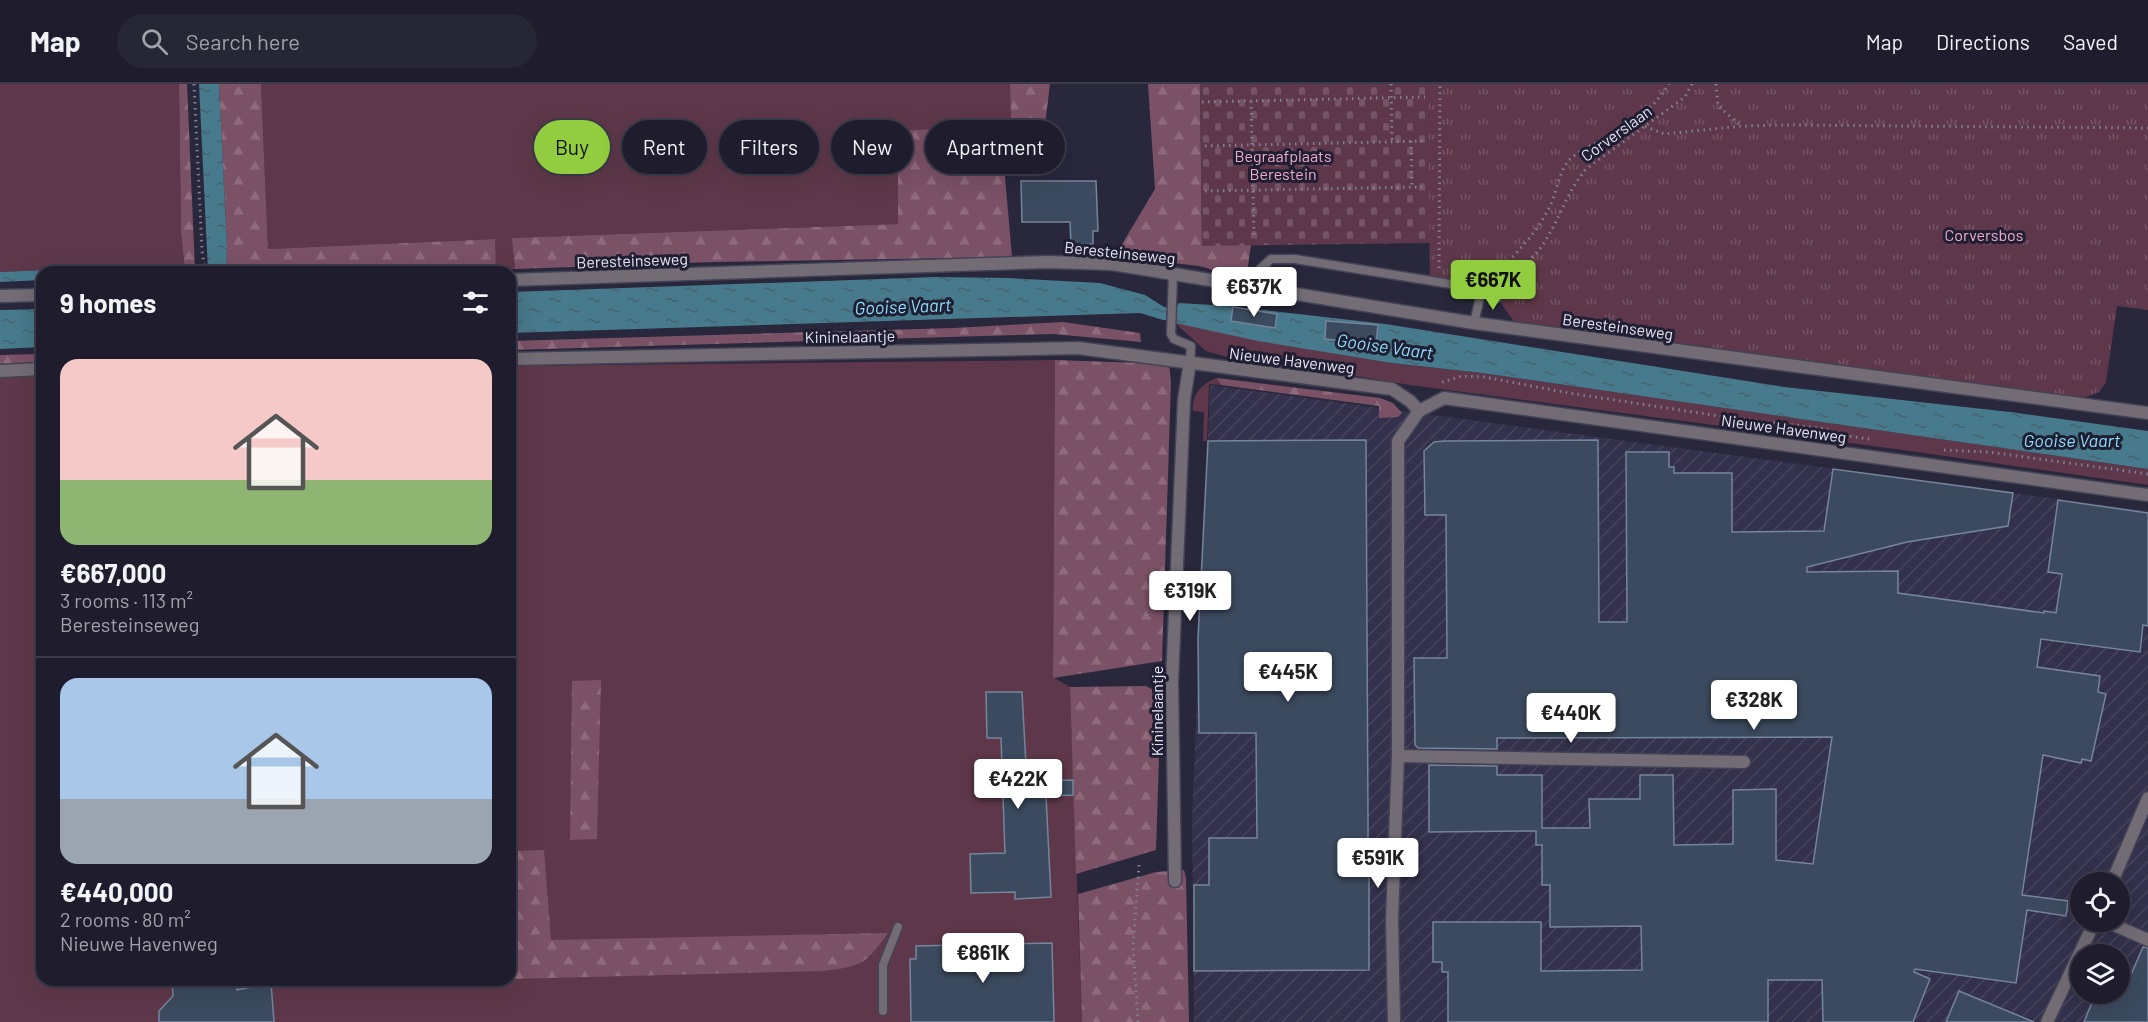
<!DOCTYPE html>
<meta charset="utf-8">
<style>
body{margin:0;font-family:Barlow,sans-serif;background:#272635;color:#f1f3f6;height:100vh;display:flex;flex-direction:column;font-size:22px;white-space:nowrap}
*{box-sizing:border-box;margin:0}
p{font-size:20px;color:#a1a2aa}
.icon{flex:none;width:33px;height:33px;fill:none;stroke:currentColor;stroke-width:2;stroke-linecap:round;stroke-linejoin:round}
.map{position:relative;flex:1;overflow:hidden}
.panel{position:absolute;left:36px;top:182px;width:480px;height:720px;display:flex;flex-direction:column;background:#1f1d2d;border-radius:18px;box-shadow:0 6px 24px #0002,0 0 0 2px #3c3b49}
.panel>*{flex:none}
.hud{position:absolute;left:534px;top:36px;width:570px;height:54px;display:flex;gap:12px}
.controls{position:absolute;left:2070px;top:788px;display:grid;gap:12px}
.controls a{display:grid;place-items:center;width:60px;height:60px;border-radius:50%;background:#1f1d2d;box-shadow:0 6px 24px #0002,0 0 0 2px #3c3b49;font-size:30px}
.price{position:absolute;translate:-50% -51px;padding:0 14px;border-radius:6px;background:#fff;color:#222;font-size:20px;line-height:39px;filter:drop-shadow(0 2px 3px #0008)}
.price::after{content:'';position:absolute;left:50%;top:36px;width:18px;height:14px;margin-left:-9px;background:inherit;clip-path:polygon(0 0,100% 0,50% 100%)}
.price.on{background:#92cd3f;color:#111}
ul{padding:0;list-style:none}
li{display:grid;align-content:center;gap:12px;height:318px;padding:0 24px}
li+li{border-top:2px solid #3c3b49}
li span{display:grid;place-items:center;height:186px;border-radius:18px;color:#555}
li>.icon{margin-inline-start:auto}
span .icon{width:108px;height:108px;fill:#fffc;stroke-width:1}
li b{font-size:26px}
h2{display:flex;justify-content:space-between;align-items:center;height:72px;padding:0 24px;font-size:26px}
.tag{padding:0 21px;border-radius:27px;background:#1f1d2d;box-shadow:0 6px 24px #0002,0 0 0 2px #3c3b49;font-size:21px;line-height:54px}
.tag.on{background:#92cd3f;color:#111}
header{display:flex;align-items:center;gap:36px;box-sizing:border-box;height:84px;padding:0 30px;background:#1f1d2d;border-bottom:2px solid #3c3b49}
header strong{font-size:28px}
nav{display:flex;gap:33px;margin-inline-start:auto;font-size:21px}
.search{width:420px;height:54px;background:#272635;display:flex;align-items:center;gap:15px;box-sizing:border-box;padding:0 21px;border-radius:33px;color:#a1a2aa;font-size:22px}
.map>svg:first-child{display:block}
</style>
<header>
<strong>Map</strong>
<div class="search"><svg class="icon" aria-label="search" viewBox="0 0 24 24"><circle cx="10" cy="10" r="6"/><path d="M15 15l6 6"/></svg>Search here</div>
<nav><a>Map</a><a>Directions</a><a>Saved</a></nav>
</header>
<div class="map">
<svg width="2148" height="938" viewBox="0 0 2148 938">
<defs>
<pattern id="industrial-furrows" width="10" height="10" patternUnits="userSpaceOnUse" patternTransform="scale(1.5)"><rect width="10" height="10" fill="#33314b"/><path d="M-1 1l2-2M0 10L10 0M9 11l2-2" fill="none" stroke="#47455d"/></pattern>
<pattern id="forest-firs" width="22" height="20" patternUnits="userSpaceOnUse" patternTransform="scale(1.5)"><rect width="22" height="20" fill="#7b5165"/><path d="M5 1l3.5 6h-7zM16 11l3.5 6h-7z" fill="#8e6a7c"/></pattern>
<pattern id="cemetery-stones" width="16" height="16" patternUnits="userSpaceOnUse" patternTransform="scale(1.5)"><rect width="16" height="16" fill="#5e384a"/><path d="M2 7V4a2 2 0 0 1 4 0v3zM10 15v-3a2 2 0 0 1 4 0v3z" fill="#755565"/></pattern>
<pattern id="park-tufts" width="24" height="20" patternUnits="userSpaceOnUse" patternTransform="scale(1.5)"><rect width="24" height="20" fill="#5e384a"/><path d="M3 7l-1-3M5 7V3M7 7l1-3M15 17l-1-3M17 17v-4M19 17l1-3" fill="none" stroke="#755565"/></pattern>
<pattern id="water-ripples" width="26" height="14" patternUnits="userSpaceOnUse" patternTransform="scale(1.5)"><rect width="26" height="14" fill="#477a8c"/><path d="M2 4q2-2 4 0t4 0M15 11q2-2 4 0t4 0" fill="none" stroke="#46626e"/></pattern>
</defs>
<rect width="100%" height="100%" fill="#29273c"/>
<path fill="url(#industrial-furrows)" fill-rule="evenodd" d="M 1210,301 L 2148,427 L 2148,938 L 1194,938 L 1192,733 ZM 2080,798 L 2120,798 L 2120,837 L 2080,837 ZM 2080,870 L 2120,870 L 2120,909 L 2080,909 Z"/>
<g fill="#5e384a">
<path d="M 0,0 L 179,0 L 181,148 L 185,187 L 178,187 L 178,183 L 168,181 L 0,188 Z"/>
<path d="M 261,0 L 1010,0 L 1011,45 L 898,47 L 898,140 L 513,154 L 515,185 L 496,186 L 494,155 L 268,165 Z"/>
<path d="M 1175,239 L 1392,279 L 1482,289 L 2148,385 L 2148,401 L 1903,366 L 1410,301 L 1338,289 L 1252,280 L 1206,267 Z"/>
<path d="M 1055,276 L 1053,593 L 1070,603 L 1082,938 L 0,938 L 0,292 L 42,290 L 42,896 L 510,896 L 510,282 Z"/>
<path d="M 1217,294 L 1221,301 L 1209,300 L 1207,357 L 1203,357 L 1204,328 L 1193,327 C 1191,311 1202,299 1217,294 Z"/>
</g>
<g fill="url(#forest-firs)">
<path d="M 179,0 L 187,0 L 195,186 L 185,187 L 181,148 Z"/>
<path d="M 219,0 L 261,0 L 268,165 L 495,155 L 496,186 L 226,187 L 227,163 Z"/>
<path d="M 1010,0 L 1050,0 L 1043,57 L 1003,70 L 1012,173 L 714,178 L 515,185 L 512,154 L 898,140 L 898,46 L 1011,45 Z"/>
<path d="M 1148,0 L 1200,0 L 1202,161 L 1251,161 L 1247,188 L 1237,195 C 1224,191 1212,185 1199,182 L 1115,172 L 1155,105 Z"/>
<path d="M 1063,238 L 1140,249 L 1141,258 L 1053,250 L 510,266 L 510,257 L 953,244 Z"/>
<path d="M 42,270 L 42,279 L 0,281 L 0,271 Z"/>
<path d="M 1055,276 L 1169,280 L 1171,298 L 1162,577 L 1053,594 Z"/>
<path d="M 1217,294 L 1380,314 L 1393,319 L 1402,329 L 1398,333 L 1379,334 L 1379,322 L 1221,301 Z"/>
<path d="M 601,596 L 597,755 L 570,756 L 572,597 Z"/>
<path d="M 1146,602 L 1161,610 L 1156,766 L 1076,790 L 1070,603 Z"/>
<path d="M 544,766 L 551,856 L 888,849 C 865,881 862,882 823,887 L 510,895 L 510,767 Z"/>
<path d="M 1184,786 L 1186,794 L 1189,938 L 1082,938 L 1078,810 L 1156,788 Z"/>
</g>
<path fill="url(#cemetery-stones)" d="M 1200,0 L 1428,0 L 1431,159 L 1202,162 Z"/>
<path fill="url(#park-tufts)" d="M 1428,0 L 2148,0 L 2148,226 L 2117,222 L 2106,298 L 2099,308 L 2083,314 L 1515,239 L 1494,209 L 1430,198 Z"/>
<g fill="url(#water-ripples)">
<path d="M 199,0 L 219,0 L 227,163 L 226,187 L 208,187 Z"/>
<path d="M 168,181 L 178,183 L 178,187 L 42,188 L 42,196 L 0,198 L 0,188 Z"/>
<path d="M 936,193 L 1009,194 L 1100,199 L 1145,211 L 1164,223 L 1176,224 L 1179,219 L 1228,222 L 1385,240 L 1784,303 L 2010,328 L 2148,347 L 2148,385 L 1482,289 L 1392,279 L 1258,257 L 1175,239 L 1174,236 L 1163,236 L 1140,229 L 510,249 L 510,208 Z"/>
<path d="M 42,225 L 42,263 L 0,265 L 0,226 Z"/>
</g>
<g fill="#3b4a5e" stroke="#75859b" stroke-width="1.5">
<path d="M 1021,97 L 1096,97 L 1098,147 L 1093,147 L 1093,160 L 1071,161 L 1070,138 L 1022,138 Z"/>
<path d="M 1233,223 L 1277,230 L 1275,244 L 1231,237 Z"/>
<path d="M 1326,237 L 1378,241 L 1376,260 L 1325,255 Z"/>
<path d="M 1366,356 L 1368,737 L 1368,770 L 1371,777 L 1369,783 L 1369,886 L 1194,887 L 1194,801 L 1209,801 L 1209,754 L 1257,754 L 1256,649 L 1199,649 L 1198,555 L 1208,357 Z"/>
<path d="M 1598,356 L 1599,538 L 1627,538 L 1626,368 L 1669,368 L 1669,383 L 1674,383 L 1674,389 L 1732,389 L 1732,448 L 1824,447 L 1833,385 L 2013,409 L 2008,442 L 1907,458 L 1807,483 L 1807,488 L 1898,487 L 1898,509 L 2044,529 L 2044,527 L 2056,529 L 2062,490 L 2048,488 L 2058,416 L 2148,429 L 2148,542 L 2143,541 L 2140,568 L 2041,555 L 2037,583 L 2100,592 L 2098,608 L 2106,610 L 2091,677 L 2082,675 L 2081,679 L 2043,671 L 2022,811 L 2068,817 L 2066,832 L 2027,826 L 2016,899 L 1915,885 L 1914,888 L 1930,895 L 1913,938 L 1823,938 L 1822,896 L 1768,896 L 1768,938 L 1448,938 L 1448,888 L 1442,888 L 1442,878 L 1433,878 L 1433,838 L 1541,838 L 1541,887 L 1642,886 L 1641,842 L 1550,843 L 1550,801 L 1542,801 L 1542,761 L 1536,761 L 1536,747 L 1429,748 L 1429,681 L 1497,682 L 1497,691 L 1542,691 L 1542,744 L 1590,744 L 1589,715 L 1640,715 L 1640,691 L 1673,691 L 1674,761 L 1733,760 L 1733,706 L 1776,705 L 1776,776 L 1813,780 L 1832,653 L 1497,654 L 1497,665 L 1418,664 L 1415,661 L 1414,574 L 1447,574 L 1446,431 L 1425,431 L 1424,367 L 1434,358 L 1445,357 Z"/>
<path d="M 986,608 L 1022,608 L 1026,681 L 1045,680 L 1046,697 L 1073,696 L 1073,711 L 1046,712 L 1051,813 L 1015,815 L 1015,808 L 971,809 L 970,770 L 1005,769 L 1001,654 L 987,654 Z"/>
<path d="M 1052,859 L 1054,938 L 911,938 L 910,875 L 916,875 L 916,862 Z"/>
<path d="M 2143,863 L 2148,864 L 2148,938 L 2084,938 L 2096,909 L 2120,909 L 2120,897 L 2127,900 Z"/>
<path d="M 172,896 L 237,896 L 237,906 L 271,899 L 274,938 L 159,938 L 159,927 L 173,912 Z"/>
<path d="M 1959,907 L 2034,938 L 1946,938 Z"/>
</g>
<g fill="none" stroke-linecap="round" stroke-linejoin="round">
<defs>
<g id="service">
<path d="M 1173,189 L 1171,250 L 1174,255 L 1191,262 L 1190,278"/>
<path d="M 1255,205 L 1259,186 L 1271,175 L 1295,175 L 1482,205 L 1498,214"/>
<path d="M 1474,239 L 1482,205"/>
<path d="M 883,927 L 883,881 L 898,843"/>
</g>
<g id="minor">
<path d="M 510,196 L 1048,178 L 1112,180 L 1474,239 L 2148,329"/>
<path d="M 0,212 L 42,211"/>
<path d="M 510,275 L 1078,264 L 1392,305 L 1410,317 L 1419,327"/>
<path d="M 0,287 L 42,285"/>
<path d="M 1398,672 L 1744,678"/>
<path d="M 1175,797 L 1172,598 L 1184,316 L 1190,278"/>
<path d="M 2112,798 L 2148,714"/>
<path d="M 2105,837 L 2148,856"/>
<path d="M 1394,938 L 1392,836 L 1398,672 L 1398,357 L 1419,327 L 1444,314 L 2148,411"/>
<path d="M 2047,938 L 2095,837"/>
</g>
</defs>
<use href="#service" stroke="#434256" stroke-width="11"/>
<use href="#minor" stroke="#434256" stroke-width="15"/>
<g stroke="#828193" stroke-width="3" stroke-dasharray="1.5 4.5" stroke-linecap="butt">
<path d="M 194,0 L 202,166 L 205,188"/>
<path d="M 1391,0 L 1392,58"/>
<path d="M 1716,0 L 1718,22 L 1741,42"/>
<path d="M 1251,17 L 1254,152"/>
<path d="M 1202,18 L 1425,13"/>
<path d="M 1634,38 L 1664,50 L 1742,42 L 1787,41 L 2148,44"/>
<path d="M 1411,57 L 1412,103"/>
<path d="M 1205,62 L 1426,57"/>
<path d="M 1205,107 L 1422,103"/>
<path d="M 1439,184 L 1440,0"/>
<path d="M 1491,194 C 1513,173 1535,152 1549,124 C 1559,106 1557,84 1575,71 C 1582,65 1591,62 1599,57 C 1628,41 1651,29 1669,0"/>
<path d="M 1501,202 C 1510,188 1528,180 1539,166 C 1558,141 1565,110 1586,85 L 1685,13 L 1692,0"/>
<path d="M 1442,298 L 1462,292 L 1484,293 L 1569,309 L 1719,332 L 1826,345 L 1847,352 L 1870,355"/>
<path d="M 1944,366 L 1989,368 L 2148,390"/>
<path d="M 1138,938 L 1133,862 L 1139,781"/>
</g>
<use href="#service" stroke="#736c75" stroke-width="8"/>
<use href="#minor" stroke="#736c75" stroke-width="12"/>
</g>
<g text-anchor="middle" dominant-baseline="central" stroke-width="6" stroke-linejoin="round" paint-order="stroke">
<g font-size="16" fill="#e6e5f4" stroke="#1f1e32">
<text transform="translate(1616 49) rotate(-36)">Corverslaan</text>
<text transform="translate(1120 168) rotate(6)">Beresteinseweg</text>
<text transform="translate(632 176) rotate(-2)">Beresteinseweg</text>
<text transform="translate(1618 242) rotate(8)">Beresteinseweg</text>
<text transform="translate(850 252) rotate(-1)">Kininelaantje</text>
<text transform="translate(1292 276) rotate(7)">Nieuwe Havenweg</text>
<text transform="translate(1784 344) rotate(8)">Nieuwe Havenweg</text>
<text transform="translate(1156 627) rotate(-90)">Kininelaantje</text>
</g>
<g font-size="16" fill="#f0aacb" stroke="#1f1e32">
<text x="1283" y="71">Begraafplaats<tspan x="1283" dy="18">Berestein</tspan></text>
<text x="1984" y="150">Corversbos</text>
</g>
<g font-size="18" font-style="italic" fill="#8cdefd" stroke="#1f1e32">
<text transform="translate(903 222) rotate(-2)">Gooise Vaart</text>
<text transform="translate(1385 262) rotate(8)">Gooise Vaart</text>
<text x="2072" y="356">Gooise Vaart</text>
</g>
</g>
</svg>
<div class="controls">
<a><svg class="icon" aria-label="locate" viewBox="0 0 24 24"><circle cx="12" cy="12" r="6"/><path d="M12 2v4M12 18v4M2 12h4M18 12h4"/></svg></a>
<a><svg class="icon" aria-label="layers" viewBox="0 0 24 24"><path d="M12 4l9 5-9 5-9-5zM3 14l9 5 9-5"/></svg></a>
</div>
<b class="price on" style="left:1493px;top:227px">€667K</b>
<b class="price" style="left:1254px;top:234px">€637K</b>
<b class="price" style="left:1190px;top:538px">€319K</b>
<b class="price" style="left:1288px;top:619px">€445K</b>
<b class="price" style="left:1754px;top:647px">€328K</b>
<b class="price" style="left:1571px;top:660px">€440K</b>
<b class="price" style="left:1018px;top:726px">€422K</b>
<b class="price" style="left:1378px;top:805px">€591K</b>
<b class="price" style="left:983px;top:900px">€861K</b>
<div class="hud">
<a class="tag on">Buy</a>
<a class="tag">Rent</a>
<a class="tag">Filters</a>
<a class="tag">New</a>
<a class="tag">Apartment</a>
</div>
<section class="panel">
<h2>9 homes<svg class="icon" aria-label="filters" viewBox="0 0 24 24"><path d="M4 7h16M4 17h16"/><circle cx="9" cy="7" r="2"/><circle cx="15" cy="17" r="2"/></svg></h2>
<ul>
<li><span style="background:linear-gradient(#f6c9c9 65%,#8fb573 0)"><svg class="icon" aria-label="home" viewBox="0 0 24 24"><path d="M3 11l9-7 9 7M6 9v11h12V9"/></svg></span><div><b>€667,000</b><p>3 rooms · 113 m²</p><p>Beresteinseweg</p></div></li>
<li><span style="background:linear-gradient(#a9c7e8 65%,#9aa5b1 0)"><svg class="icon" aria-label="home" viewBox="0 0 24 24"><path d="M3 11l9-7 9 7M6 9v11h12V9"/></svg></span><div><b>€440,000</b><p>2 rooms · 80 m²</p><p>Nieuwe Havenweg</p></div></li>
</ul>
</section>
</div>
